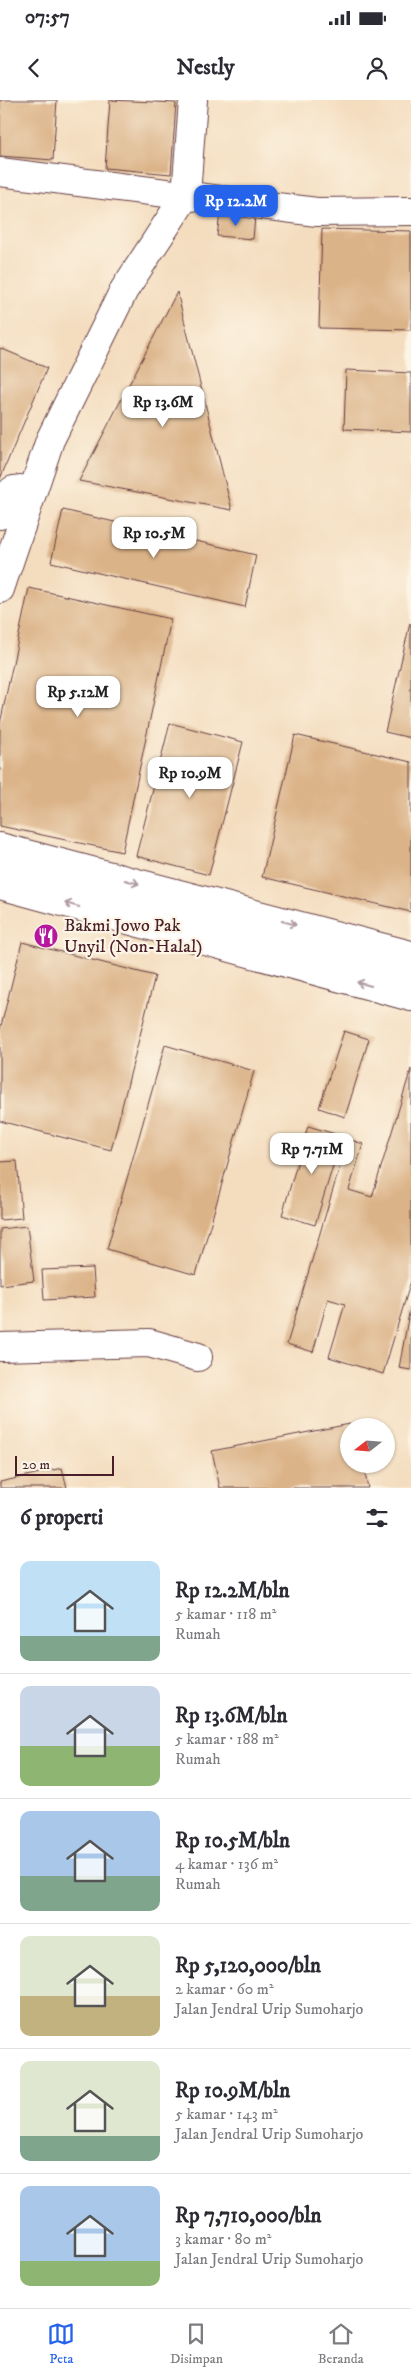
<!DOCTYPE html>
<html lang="id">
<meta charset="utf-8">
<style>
body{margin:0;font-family:"IM FELL DW Pica",serif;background:#f7f7f7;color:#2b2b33;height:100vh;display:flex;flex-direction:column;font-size:19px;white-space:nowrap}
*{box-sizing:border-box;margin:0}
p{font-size:16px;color:#7c7c81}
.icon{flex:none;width:28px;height:28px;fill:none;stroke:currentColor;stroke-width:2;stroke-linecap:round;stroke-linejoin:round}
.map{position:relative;height:1388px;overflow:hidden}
.panel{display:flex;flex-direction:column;background:#fff;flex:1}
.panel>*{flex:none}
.needle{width:32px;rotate:253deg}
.buttons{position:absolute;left:340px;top:1318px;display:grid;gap:10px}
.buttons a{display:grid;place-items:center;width:55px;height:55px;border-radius:50%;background:#fff;box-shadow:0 1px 4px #0004;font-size:25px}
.scale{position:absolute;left:15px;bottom:12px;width:99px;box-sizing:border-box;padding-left:5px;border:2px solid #4a1f2b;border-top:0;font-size:14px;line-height:18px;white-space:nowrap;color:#4a1f2b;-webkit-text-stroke:4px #fcf5e5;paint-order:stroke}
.price{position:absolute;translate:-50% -42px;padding:0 11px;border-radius:10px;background:#fff;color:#222;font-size:16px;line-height:32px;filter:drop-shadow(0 1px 2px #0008)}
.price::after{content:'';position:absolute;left:50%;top:30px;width:15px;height:11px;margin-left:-8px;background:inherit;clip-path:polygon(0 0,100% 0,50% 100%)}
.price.active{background:#2563eb;color:#fff}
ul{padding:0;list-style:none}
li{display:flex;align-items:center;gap:15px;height:125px;padding:0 20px}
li+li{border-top:1px solid #e1e1e2}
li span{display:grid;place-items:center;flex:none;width:140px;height:100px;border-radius:10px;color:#555}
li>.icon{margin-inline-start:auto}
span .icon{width:60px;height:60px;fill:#fffc;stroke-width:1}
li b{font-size:21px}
h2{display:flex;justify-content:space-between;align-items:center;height:60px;padding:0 20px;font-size:21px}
.status{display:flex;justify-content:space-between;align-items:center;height:35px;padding:0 25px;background:#fff;direction:ltr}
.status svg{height:14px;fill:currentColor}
header{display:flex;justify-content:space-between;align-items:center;height:65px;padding:0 20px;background:#fff;font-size:22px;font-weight:700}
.menu{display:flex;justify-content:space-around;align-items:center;height:70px;border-top:1px solid #e1e1e2;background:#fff;font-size:14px;color:#7c7c81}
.menu a{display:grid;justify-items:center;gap:2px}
.menu .active{color:#2563eb}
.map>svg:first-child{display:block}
</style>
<div class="status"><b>07:57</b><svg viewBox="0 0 49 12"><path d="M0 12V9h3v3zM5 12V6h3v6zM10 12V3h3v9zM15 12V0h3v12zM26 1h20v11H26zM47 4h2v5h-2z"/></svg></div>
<header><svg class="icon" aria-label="back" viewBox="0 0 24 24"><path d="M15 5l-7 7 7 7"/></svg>Nestly<svg class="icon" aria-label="person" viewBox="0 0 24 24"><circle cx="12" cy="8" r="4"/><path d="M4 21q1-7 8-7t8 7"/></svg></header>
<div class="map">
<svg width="411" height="1388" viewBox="0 0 411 1388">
<rect width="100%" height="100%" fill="#fcf5e5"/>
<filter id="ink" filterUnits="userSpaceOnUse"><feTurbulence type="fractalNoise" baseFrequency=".02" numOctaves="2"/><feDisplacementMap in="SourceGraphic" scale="10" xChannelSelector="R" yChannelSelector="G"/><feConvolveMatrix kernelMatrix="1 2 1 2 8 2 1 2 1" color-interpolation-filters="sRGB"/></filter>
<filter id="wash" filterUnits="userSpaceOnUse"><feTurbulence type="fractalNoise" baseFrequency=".0096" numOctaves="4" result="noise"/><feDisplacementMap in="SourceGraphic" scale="20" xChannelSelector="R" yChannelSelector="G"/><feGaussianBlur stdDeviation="1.12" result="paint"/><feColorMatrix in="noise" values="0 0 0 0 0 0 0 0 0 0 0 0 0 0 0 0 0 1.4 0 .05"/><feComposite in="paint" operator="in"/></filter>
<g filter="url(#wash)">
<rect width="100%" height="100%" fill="#f4ddbf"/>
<g id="blocks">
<g fill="#dbb388">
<path d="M 0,0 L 57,0 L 53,60 L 0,56 Z"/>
<path d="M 110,0 L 176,3 L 171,74 L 105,68 Z"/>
<path d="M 220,114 L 255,117 L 253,139 L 217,136 Z"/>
<path d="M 322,129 L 411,131 L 411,230 L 319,228 Z"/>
<path d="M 177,192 L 232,410 L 79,381 Z"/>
<path d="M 0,248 L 47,268 L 0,379 Z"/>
<path d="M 346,270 L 411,273 L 411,332 L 344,329 Z"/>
<path d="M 63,410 L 256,455 L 245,507 L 51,462 Z"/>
<path d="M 29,488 L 171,519 L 122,752 L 0,726 L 0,624 Z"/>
<path d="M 410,523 L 411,524 L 411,638 L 385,632 Z"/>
<path d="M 170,623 L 243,642 L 209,775 L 136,756 Z"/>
<path d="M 295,635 L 411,662 L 411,812 L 262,777 Z"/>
<path d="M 22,842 L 155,876 L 111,1050 L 0,1021 L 0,930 Z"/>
<path d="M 344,931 L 369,939 L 345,1017 L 319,1008 Z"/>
<path d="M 165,945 L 254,971 L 196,1175 L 107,1149 Z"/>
<path d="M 411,969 L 411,1181 L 383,1274 L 329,1257 L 345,1204 L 328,1199 L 313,1252 L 287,1244 L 348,1039 L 363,1044 L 349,1090 L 372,1097 Z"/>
<path d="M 308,1026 L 342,1036 L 315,1125 L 282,1115 Z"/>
<path d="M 17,1061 L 22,1118 L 0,1120 L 0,1062 Z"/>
<path d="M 27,1126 L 34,1181 L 0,1185 L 0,1129 Z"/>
<path d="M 93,1168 L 95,1197 L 44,1200 L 42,1170 Z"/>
<path d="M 410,1208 L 411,1208 L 411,1270 L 399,1268 Z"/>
<path d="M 355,1323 L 355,1326 L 349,1326 L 349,1364 L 363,1364 L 368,1388 L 220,1388 L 212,1351 Z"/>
<path d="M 62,1368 L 67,1388 L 0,1388 L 0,1382 Z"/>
</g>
</g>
</g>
<g filter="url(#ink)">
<use href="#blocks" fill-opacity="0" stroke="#643c41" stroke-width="1"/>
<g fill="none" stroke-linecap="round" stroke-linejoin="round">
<defs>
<g id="minor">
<path d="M 0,72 L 317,112 L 411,111"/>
<path d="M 0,415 L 8,395 L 13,390 L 20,389 L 31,394"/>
<path d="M 0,489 L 50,340 L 124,190 L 186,95 L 193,0"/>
<path d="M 0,747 L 411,855"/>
<path d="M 0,785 L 411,897"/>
<path d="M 0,1247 L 149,1243 L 198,1257"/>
</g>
<path id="major" d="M 0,766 L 411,876"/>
</defs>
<use href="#minor" stroke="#643c41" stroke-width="30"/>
<use href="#major" stroke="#643c41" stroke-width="30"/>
<use href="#minor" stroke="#fff" stroke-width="28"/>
<use href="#major" stroke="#fff" stroke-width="28"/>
</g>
<defs><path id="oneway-shaft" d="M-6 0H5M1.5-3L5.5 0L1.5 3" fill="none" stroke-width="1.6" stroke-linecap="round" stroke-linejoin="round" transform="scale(1.25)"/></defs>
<g stroke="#ae9aa0">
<use href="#oneway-shaft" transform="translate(132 782) rotate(15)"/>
<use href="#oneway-shaft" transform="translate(72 805) rotate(-165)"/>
<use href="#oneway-shaft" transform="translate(289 823) rotate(15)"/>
<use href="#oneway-shaft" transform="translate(364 884) rotate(-165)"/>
</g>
</g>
<defs>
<symbol id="restaurant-disc" viewBox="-11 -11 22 22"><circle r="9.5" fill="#b5179e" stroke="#fcf5e5"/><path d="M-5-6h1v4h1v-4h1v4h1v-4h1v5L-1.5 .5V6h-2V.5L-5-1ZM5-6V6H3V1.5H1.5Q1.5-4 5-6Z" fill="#fff"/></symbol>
</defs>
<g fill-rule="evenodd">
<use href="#restaurant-disc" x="32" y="822" width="28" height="28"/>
</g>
<g text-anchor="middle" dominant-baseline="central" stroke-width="4.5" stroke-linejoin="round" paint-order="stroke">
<g font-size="18" fill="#4a1f2b" stroke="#fcf5e5" text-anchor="start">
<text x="64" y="826">Bakmi Jowo Pak<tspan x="64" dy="21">Unyil (Non-Halal)</tspan></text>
</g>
</g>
</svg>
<div class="buttons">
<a><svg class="needle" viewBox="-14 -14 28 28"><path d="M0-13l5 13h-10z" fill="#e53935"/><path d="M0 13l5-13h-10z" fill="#7c7c81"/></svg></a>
</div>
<div class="scale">20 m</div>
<b class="price active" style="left:236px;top:127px">Rp 12.2M</b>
<b class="price" style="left:163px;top:328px">Rp 13.6M</b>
<b class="price" style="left:154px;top:459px">Rp 10.5M</b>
<b class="price" style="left:78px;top:618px">Rp 5.12M</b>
<b class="price" style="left:190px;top:699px">Rp 10.9M</b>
<b class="price" style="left:312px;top:1075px">Rp 7.71M</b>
</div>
<section class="panel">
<h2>6 properti<svg class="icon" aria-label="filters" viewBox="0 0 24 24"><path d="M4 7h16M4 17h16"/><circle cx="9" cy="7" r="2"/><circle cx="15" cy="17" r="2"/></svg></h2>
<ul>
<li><span style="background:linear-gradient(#bfe0f5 75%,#7fa58c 0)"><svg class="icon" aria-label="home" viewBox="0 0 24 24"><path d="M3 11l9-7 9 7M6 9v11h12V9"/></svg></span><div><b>Rp 12.2M/bln</b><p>5 kamar · 118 m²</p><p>Rumah</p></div></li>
<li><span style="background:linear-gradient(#c9d6e8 60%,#8fb573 0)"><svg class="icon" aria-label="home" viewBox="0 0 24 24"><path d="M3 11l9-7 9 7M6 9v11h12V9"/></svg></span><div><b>Rp 13.6M/bln</b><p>5 kamar · 188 m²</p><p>Rumah</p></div></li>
<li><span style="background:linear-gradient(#a9c7e8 65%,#7fa58c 0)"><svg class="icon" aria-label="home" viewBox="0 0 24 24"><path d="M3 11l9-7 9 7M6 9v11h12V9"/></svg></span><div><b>Rp 10.5M/bln</b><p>4 kamar · 136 m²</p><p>Rumah</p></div></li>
<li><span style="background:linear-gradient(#dfe7d0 60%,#c2b280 0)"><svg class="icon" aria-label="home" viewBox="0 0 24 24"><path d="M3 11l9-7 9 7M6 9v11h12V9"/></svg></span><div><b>Rp 5,120,000/bln</b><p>2 kamar · 60 m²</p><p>Jalan Jendral Urip Sumoharjo</p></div></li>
<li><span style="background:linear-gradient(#dfe7d0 75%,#7fa58c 0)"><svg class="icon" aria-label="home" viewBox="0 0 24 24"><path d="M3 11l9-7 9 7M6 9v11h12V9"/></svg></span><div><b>Rp 10.9M/bln</b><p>5 kamar · 143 m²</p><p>Jalan Jendral Urip Sumoharjo</p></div></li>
<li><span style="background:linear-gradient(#a9c7e8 75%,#8fb573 0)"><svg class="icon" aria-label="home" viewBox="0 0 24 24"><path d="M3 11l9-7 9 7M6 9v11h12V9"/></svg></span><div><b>Rp 7,710,000/bln</b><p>3 kamar · 80 m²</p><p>Jalan Jendral Urip Sumoharjo</p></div></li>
</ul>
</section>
<nav class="menu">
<a class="active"><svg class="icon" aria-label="map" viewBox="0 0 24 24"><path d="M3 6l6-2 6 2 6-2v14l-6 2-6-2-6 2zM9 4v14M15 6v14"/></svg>Peta</a>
<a><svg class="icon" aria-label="saved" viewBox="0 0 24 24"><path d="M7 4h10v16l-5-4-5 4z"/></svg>Disimpan</a>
<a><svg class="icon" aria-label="home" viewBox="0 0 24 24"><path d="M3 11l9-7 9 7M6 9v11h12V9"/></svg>Beranda</a>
</nav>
